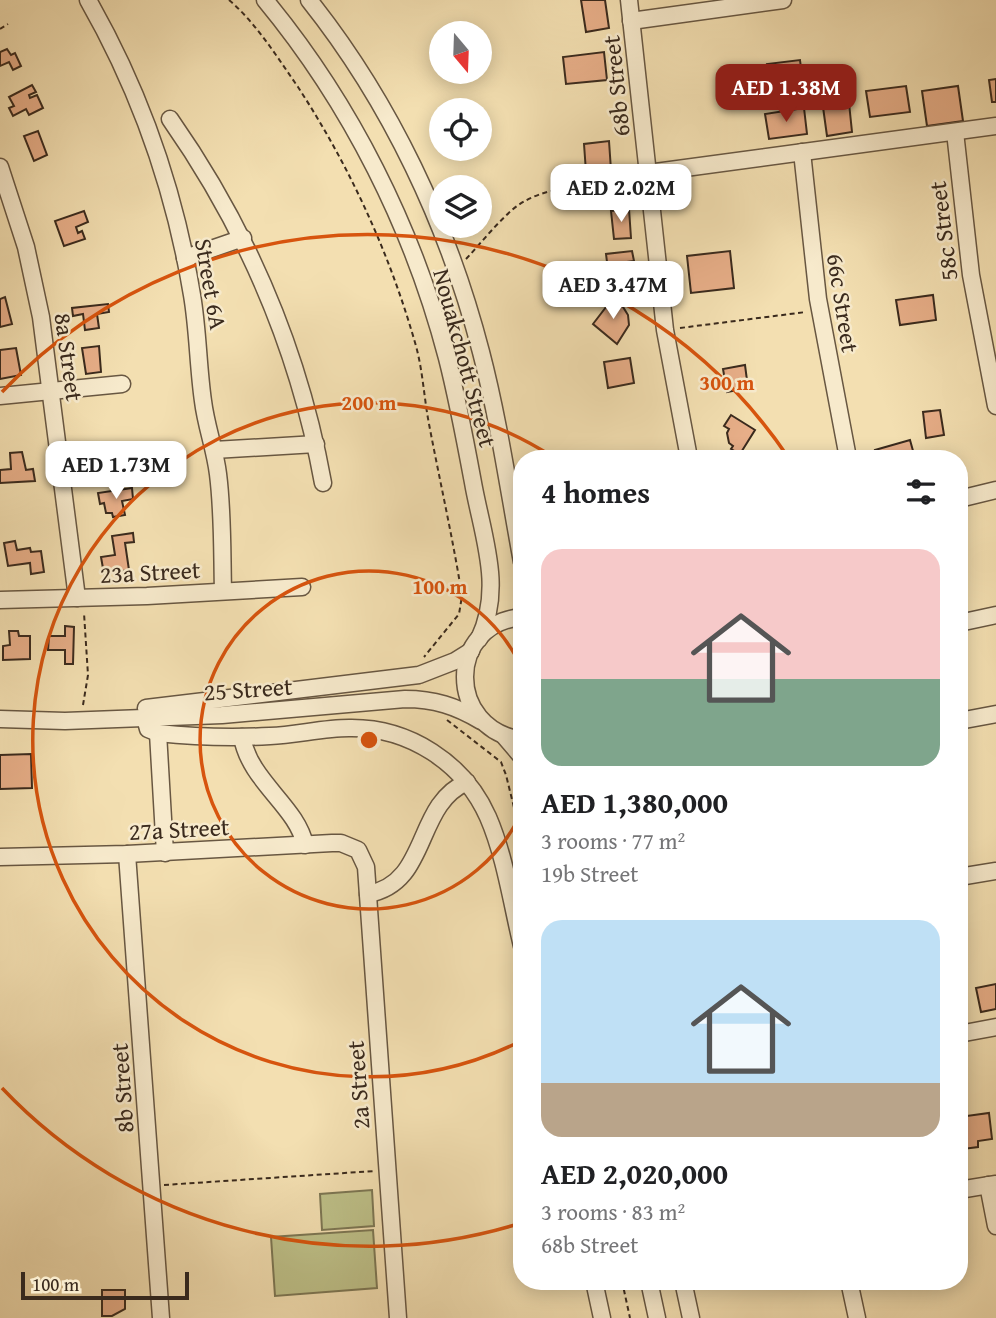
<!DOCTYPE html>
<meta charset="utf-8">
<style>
body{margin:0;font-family:"Gentium Book Plus",serif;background:#f6f6f6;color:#202124;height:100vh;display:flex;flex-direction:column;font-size:26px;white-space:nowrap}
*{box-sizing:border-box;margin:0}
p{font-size:23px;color:#757577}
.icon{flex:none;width:38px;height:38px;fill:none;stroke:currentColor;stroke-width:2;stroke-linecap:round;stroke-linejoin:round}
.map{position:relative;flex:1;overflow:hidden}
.drawer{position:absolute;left:513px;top:450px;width:455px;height:840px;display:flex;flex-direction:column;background:#fff;border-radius:28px;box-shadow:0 4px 18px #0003}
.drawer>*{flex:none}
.needle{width:46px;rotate:161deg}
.tools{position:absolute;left:429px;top:21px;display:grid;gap:14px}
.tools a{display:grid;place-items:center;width:63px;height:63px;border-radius:50%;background:#fff;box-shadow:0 4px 18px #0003;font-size:35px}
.scale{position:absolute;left:21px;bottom:18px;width:168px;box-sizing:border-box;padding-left:7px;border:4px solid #3a2a1d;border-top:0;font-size:19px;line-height:24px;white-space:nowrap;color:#3a2a1d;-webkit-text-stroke:5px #f7eacc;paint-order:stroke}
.price{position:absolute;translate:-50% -60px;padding:0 16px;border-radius:14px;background:#fff;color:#222;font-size:23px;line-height:46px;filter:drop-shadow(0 2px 4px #0008)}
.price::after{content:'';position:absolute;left:50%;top:42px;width:21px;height:16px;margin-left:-10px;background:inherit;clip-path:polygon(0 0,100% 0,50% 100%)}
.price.on{background:#8f2418;color:#fff}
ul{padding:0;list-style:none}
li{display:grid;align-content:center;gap:14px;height:371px;padding:0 28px}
li span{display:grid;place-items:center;height:217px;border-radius:21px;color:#555}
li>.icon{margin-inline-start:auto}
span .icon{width:126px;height:126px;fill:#fffc;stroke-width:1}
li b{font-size:30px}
h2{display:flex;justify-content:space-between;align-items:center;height:84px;padding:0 28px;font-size:30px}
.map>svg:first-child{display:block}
</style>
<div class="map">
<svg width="996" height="1318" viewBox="0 0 996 1318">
<rect width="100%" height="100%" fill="#f3dfb1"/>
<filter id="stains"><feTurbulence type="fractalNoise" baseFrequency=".00286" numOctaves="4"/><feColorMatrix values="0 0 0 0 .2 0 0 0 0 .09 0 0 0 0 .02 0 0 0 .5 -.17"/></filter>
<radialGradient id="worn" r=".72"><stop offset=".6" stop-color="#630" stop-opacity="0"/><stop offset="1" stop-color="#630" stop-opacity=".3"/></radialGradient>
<g fill="#bec189" stroke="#7c7653" stroke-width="2">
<path d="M 372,1190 L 374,1226 L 322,1230 L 320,1194 Z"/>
<path d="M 373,1230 L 377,1288 L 275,1296 L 271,1237 Z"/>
</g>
<g fill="#e7ae88" stroke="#3a2a1d" stroke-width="2">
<path d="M 581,0 L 605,0 L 609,28 L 586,32 Z"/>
<path d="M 7,49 L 11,55 L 15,53 L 21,66 L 13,70 L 9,62 L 0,66 L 0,52 Z"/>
<path d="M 604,52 L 607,80 L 566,84 L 563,57 Z"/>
<path d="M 800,60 L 803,84 L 771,89 L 767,64 Z"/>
<path d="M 996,79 L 996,102 L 992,102 L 989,80 Z"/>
<path d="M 32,85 L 36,92 L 29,95 L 30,98 L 37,95 L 43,108 L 29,115 L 26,109 L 13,116 L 9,108 L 14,106 L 9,97 Z"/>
<path d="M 906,86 L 910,112 L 870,117 L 866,91 Z"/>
<path d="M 958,86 L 963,121 L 927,126 L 922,91 Z"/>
<path d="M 849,103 L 852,132 L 827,136 L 823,107 Z"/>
<path d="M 804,108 L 807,134 L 769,139 L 765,114 Z"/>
<path d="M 38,131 L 47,155 L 34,161 L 24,136 Z"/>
<path d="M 609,141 L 611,170 L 586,172 L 584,144 Z"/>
<path d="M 629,209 L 631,238 L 614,239 L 611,211 Z"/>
<path d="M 84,211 L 88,222 L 76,227 L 78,233 L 82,231 L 85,239 L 64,246 L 55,221 Z"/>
<path d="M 632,251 L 634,261 L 626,262 L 627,268 L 619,269 L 621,285 L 610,286 L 606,254 Z"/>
<path d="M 730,251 L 734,288 L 691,293 L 687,256 Z"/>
<path d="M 933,295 L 936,320 L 900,325 L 896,300 Z"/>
<path d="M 5,297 L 12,324 L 0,327 L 0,299 Z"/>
<path d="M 613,298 L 623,307 L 628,315 L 629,325 L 617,344 L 593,324 Z"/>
<path d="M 108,304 L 109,312 L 97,314 L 99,328 L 85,330 L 83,314 L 73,316 L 72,308 Z"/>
<path d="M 99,346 L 101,372 L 86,374 L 82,348 Z"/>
<path d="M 16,348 L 21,375 L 0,379 L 0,350 Z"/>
<path d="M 630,358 L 634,383 L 608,388 L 604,362 Z"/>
<path d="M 745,365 L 748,388 L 727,392 L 723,369 Z"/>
<path d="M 940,410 L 944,435 L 926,438 L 923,412 Z"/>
<path d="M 731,415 L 755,430 L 740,454 L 731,449 L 733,446 L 729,443 L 727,433 L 729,429 L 724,426 Z"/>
<path d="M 910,440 L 915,458 L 877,458 L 875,450 Z"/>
<path d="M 111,444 L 115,473 L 98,475 L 95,446 Z"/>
<path d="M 22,452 L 26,470 L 33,469 L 35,481 L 0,483 L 0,470 L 11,469 L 10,453 Z"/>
<path d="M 132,488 L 133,499 L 122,501 L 125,515 L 113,517 L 112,513 L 106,513 L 104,503 L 100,504 L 98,493 Z"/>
<path d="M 133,533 L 134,542 L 125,543 L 129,570 L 104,574 L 101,557 L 115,555 L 112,536 Z"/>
<path d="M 15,541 L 17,550 L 30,548 L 31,552 L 41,551 L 44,572 L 31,574 L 30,563 L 8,566 L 4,543 Z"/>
<path d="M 65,626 L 74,627 L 73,664 L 65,664 L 65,650 L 48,650 L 49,636 L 65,636 Z"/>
<path d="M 9,631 L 18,631 L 19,636 L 30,636 L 30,659 L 3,660 L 3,646 L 10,645 Z"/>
<path d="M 31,754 L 32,788 L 0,789 L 0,755 Z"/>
<path d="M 996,984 L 996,1009 L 981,1012 L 976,988 Z"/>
<path d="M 989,1113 L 992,1139 L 978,1141 L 978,1147 L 963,1149 L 959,1117 Z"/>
<path d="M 102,1290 L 125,1290 L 125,1309 L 112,1316 L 102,1316 Z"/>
</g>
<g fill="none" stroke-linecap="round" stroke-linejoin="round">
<defs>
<g id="minor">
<path d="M 88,0 C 140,91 175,192 192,295 C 198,330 198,366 203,401 C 206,426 215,449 218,474 C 223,513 222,552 223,591"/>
<path d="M 265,0 C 351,104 413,228 447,358 C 458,401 466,445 474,488 C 484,540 503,589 479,639"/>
<path d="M 309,0 C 391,103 448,225 481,352 C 499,421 509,492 522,562"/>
<path d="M 629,0 L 665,330 L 689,458"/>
<path d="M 631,21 L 783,0"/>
<path d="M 170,119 C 247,229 299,350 323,483"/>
<path d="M 955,132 L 971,275 L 996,406"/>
<path d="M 802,152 L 818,299 L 848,458"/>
<path d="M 0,167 L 26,247 L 41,317 L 77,598"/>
<path d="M 648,173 L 996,126"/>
<path d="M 185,258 L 243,238"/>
<path d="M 0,396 L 122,384"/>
<path d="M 214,450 L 316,444"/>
<path d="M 959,499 L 996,490"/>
<path d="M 0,600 L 147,596 L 302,587"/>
<path d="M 522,617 C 446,624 446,729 522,740"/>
<path d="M 959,623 L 996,615"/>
<path d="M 146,708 L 419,675 L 455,661 L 471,651"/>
<path d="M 145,718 L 148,729 L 158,733 C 195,737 232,738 270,736 C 296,735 323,728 349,728 C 409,727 464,763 488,817 C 505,856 512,905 522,946"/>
<path d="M 0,719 L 65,721 L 222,715 L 405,699 C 434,699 456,706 481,721"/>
<path d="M 959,721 L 996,714"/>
<path d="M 158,733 L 165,853"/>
<path d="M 242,737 C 250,782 297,806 305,845"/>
<path d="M 505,737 L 522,757"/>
<path d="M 127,854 L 161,1318"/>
<path d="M 0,857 L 127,854 L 332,843 L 341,843 L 358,850 L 366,867 L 398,1318"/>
<path d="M 959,877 L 996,871"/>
<path d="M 368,894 C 430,883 414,805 467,782"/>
<path d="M 959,1034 L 996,1027"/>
<path d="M 988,1185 L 996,1226"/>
<path d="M 959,1190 L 996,1184"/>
<path d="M 594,1281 L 602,1318"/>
<path d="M 649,1281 L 657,1318"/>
<path d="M 683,1281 L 691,1318"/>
<path d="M 849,1281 L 857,1318"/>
</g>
</defs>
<use href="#minor" stroke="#685742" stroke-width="19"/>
<g stroke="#3a2a1d" stroke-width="2" stroke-dasharray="5 3.5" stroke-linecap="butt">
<path d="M 229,0 C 257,24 277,57 298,87 C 350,167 390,254 416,346 C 423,372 424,398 429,424 C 440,482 453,539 462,596 L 459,614 L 424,657"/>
<path d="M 0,29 L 8,24"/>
<path d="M 466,259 C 481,243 495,225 512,210 C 543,183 594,186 633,182"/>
<path d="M 680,328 L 806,312"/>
<path d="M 83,705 L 88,675 L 84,613"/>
<path d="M 447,720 L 501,762 L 506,775 L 522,840"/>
<path d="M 164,1185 L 375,1171"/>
<path d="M 622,1281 L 630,1318"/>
</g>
<use href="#minor" stroke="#f7eacc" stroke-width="16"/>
</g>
<g fill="none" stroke="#d7540e" stroke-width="3.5">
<path d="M521 814A169 169 0 1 1 521 666"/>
<path d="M519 1042A337 337 0 1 1 553 457"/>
<path d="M521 1223A506 506 0 0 1 2 1088M2 392A506 506 0 0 1 788 457"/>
</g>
<g text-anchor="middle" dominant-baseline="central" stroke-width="5" stroke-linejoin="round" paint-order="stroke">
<g font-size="24" fill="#3a2a1d" stroke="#f7eacc">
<text transform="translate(616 86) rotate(-96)">68b Street</text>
<text transform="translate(943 231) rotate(-97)">58c Street</text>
<text transform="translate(211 284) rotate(80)">Street 6A</text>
<text transform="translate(843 303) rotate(81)">66c Street</text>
<text transform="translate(69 357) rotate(82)">8a Street</text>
<text transform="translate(465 358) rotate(75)">Nouakchott Street</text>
<text transform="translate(150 572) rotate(-3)">23a Street</text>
<text transform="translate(248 689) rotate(-4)">25 Street</text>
<text transform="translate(179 829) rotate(-3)">27a Street</text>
<text transform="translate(358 1085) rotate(-94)">2a Street</text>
<text transform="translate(122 1088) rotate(-94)">8b Street</text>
</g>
</g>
<circle cx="369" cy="740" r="10" fill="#d7540e" stroke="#f7eacc" stroke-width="3.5"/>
<g font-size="21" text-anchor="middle" font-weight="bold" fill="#d7540e" stroke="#f7eacc" stroke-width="5" stroke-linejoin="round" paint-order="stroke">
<text x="727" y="390">300 m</text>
<text x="369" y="410">200 m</text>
<text x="440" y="594">100 m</text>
</g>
<rect width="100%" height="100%" filter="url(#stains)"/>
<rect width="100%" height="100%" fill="url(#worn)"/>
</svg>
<div class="tools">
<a><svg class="needle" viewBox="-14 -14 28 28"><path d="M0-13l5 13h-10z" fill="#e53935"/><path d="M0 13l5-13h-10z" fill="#757577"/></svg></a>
<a><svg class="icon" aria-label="locate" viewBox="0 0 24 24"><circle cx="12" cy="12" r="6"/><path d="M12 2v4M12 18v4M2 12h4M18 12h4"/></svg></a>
<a><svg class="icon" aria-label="layers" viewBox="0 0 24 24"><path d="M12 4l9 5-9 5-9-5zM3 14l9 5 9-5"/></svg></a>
</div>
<div class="scale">100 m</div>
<b class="price on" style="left:786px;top:124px">AED 1.38M</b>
<b class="price" style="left:621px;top:224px">AED 2.02M</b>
<b class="price" style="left:613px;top:321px">AED 3.47M</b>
<b class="price" style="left:116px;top:501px">AED 1.73M</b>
<section class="drawer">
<h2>4 homes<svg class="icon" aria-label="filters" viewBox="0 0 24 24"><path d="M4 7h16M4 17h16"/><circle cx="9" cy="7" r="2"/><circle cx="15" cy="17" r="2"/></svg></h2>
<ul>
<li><span style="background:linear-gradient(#f6c9c9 60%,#7fa58c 0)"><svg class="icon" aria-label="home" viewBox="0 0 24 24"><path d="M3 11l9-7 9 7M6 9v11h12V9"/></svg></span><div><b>AED 1,380,000</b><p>3 rooms · 77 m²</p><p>19b Street</p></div></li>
<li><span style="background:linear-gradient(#bfe0f5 75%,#b9a48a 0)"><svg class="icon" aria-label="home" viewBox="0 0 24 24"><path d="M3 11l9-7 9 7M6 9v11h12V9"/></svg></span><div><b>AED 2,020,000</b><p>3 rooms · 83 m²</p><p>68b Street</p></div></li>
</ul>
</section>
</div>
